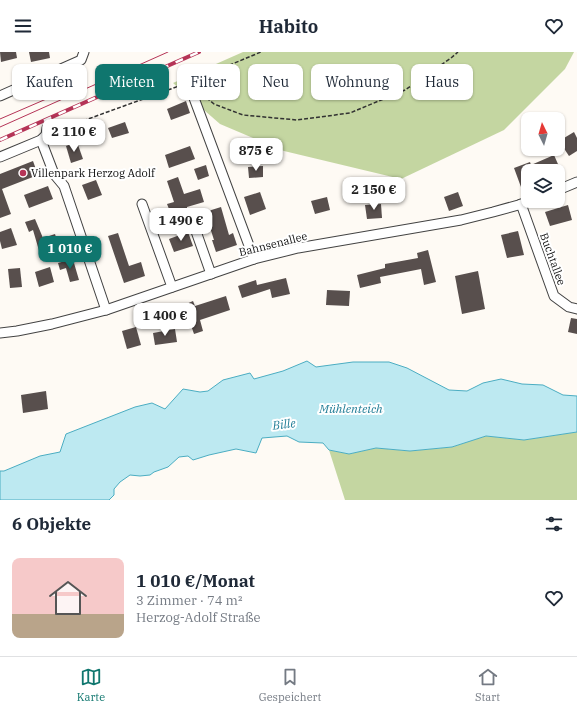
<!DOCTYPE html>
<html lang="de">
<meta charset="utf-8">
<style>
body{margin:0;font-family:"IBM Plex Serif",serif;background:#f2f2f3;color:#1f2937;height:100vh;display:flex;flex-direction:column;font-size:15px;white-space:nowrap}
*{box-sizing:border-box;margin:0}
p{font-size:13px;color:#747a83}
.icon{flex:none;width:22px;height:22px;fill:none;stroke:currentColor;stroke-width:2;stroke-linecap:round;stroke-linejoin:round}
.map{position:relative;height:448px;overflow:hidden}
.details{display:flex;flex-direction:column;background:#fff;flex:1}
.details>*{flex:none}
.banner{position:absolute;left:12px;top:12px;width:553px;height:36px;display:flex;gap:8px}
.needle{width:26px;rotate:355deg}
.buttons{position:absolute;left:521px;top:60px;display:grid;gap:8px}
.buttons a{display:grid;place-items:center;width:44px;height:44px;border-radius:8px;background:#fff;box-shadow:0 1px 3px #0004;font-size:20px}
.price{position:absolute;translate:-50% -34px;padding:0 9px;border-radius:8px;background:#fff;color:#222;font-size:13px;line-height:26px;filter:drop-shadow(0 1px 2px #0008)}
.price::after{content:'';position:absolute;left:50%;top:24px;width:12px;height:9px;margin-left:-6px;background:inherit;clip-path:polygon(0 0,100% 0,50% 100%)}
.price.selected{background:#0f766e;color:#fff}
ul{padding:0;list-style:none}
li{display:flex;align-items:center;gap:12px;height:100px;padding:0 12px}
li+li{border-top:1px solid #e0e1e3}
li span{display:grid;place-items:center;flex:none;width:112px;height:80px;border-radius:8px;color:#555}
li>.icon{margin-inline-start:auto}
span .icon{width:48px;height:48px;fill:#fffc;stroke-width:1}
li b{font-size:17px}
h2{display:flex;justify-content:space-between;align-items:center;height:48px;padding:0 12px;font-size:17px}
.chip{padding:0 14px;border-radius:8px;background:#fff;box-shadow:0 1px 3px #0004;font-size:14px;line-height:36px}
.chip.selected{background:#0f766e;color:#fff}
header{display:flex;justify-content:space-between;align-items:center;height:52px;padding:0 12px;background:#fff;font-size:18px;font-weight:700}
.tabs{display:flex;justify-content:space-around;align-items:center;height:56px;border-top:1px solid #e0e1e3;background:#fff;font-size:11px;color:#747a83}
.tabs a{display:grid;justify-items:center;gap:2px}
.tabs .selected{color:#0f766e}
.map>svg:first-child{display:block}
</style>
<header><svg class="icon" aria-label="menu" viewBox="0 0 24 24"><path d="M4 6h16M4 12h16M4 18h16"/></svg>Habito<svg class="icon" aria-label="heart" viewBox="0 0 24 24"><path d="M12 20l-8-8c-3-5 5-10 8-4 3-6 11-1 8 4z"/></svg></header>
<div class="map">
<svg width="577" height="448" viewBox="0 0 577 448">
<rect width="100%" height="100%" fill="#fefaf4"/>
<g fill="#c4d6a1">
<path d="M 243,0 L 574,0 L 565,17 L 504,78 L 401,127 L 284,99 L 220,72 L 173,31 Z"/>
<path d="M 577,380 L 577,448 L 345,448 L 329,398 L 349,402 L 376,396 L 410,399 L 452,395 L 486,384 L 524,388 Z"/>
</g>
<path fill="#bde9f1" stroke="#4badc2" d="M 307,309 L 316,315 L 353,310 L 389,310 L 407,316 L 449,338 L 467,339 L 483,331 L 501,327 L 522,332 L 543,333 L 563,343 L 577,344 L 577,380 L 524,388 L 486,384 L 452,395 L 410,399 L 376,396 L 349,402 L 329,398 L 323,391 L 299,390 L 287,384 L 262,386 L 256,401 L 236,397 L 209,403 L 193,408 L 188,404 L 179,405 L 168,415 L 154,420 L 150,423 L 140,424 L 130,423 L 120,430 L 114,437 L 114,443 L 109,448 L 0,448 L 0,419 L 4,419 L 40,404 L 60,400 L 66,382 L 135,355 L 152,351 L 165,357 L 183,337 L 200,340 L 208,339 L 223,328 L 250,321 L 254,327 L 283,319 Z"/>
<g fill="#584f4d">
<path d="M 0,0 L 16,0 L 17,6 L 1,10 Z"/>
<path d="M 29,0 L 49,0 L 50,6 L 31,10 Z"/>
<path d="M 186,49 L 190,61 L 171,68 L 167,57 Z"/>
<path d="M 125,70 L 129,81 L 112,86 L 108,76 Z"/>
<path d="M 574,80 L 577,86 L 577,99 L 569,104 L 559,89 Z"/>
<path d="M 77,90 L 83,107 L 71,111 L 66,94 Z"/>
<path d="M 190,94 L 195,107 L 169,116 L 165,103 Z"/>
<path d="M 554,103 L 561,119 L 528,119 L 528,132 L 521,135 L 514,116 L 530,110 L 531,113 Z"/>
<path d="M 33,109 L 38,123 L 2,137 L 11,162 L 0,166 L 0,122 Z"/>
<path d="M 206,113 L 209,124 L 198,128 L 194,117 Z"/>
<path d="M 263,114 L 263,125 L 249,126 L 248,115 Z"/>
<path d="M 178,125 L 184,142 L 200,137 L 204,150 L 187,155 L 187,156 L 171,162 L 167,152 L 174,150 L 167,129 Z"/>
<path d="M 96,128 L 102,143 L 88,148 L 82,133 Z"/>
<path d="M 48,134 L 53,147 L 29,156 L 24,143 Z"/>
<path d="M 260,140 L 266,157 L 250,163 L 244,145 Z"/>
<path d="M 458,140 L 463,154 L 449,159 L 444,145 Z"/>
<path d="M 327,145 L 330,158 L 315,162 L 311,149 Z"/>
<path d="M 381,152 L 382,166 L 367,167 L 365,153 Z"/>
<path d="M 568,153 L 572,168 L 550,174 L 545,160 Z"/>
<path d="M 221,155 L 229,183 L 233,181 L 237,193 L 216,200 L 212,188 L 214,188 L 205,160 Z"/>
<path d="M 35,167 L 43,186 L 55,182 L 59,195 L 40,202 L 33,178 L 29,180 L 25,170 Z"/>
<path d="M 11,176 L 17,193 L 2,197 L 0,189 L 0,180 Z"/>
<path d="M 518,179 L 524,203 L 507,206 L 501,183 Z"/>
<path d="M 188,180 L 193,194 L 174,200 L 169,187 Z"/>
<path d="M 118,181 L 129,214 L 141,210 L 145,224 L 124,231 L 108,184 Z"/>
<path d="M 428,198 L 436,230 L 424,233 L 421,217 L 380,225 L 381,231 L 360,236 L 357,223 L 385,216 L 385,212 L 418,206 L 417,201 Z"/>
<path d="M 69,208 L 70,212 L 74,211 L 79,228 L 70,230 L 66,216 L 60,218 L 58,211 Z"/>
<path d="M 50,215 L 54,230 L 39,235 L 35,220 Z"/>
<path d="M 20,216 L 22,235 L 10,236 L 8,217 Z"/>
<path d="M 478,219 L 485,257 L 462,262 L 455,224 Z"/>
<path d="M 286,226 L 290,242 L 272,246 L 270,237 L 242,246 L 238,234 L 256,228 L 257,233 Z"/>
<path d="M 327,238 L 350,239 L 349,254 L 326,253 Z"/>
<path d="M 226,244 L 230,258 L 200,268 L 203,279 L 194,282 L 184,253 L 193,249 L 195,254 Z"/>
<path d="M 571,266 L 577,267 L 577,282 L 568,280 Z"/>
<path d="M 136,275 L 141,293 L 127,297 L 122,279 Z"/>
<path d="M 175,277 L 177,290 L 155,293 L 153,281 Z"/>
<path d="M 46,339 L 48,357 L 23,361 L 21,343 Z"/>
</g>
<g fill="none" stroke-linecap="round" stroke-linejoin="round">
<defs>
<g id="minor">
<path d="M 188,30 L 254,207"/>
<path d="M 22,35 L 35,42"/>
<path d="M 0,44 L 81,8 L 84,0"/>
<path d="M 41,88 L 54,122 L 64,134 L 106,258"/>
<path d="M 0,105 L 41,88 L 46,83 L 47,76"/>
<path d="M 558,138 L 577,130"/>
<path d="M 142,152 L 172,235"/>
<path d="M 521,152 L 554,244 L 569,255 L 577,257"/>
<path d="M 176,168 L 189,165 L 192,168 L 211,222"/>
<path d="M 0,281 L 17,279 L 52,272 L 106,258 L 254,207 L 298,196 L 461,168 L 493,160 L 533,149"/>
</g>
</defs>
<use href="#minor" stroke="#434343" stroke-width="11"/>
<g stroke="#323232" stroke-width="1.5" stroke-dasharray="4 2" stroke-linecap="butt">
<path d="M 196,27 L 261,0"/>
<path d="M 202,42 L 214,52 L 243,63 L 297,68 L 350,61 L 405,38 L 451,6 L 458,0"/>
<path d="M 55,79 L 179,34"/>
</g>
<use href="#minor" stroke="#fff" stroke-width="9"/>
<g stroke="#b53457" stroke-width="1">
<path d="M 0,67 L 81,32"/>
<path d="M 0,75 L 168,0"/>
</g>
<defs>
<path id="rail" d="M 0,88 L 199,0"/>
</defs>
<use href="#rail" stroke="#b53457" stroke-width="4"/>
<use href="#rail" stroke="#fff" stroke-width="2.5" stroke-dasharray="8" stroke-linecap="butt"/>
</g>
<circle fill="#b53457" stroke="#fff" stroke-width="1.5" cx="23" cy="121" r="4"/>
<g text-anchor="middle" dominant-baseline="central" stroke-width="4" stroke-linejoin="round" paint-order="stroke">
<g font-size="11" fill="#101010" stroke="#fff" text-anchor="start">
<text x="31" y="121">Villenpark Herzog Adolf</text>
</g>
<g font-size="11" fill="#101010" stroke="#fff">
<text transform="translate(273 192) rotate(-14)">Bahnsenallee</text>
<text transform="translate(553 207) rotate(70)">Buchtallee</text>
</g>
<g font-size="12" font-style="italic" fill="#247f98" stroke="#fff">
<text x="351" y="356">Mühlenteich</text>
<text transform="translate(284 372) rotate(-7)">Bille</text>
</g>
</g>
</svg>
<div class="buttons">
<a><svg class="needle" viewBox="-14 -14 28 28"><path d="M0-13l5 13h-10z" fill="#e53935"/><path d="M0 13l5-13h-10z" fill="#747a83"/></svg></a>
<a><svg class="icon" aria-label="layers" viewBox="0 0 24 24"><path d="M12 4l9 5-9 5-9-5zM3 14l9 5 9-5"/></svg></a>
</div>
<b class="price" style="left:74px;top:101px">2 110 €</b>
<b class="price" style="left:256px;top:120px">875 €</b>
<b class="price" style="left:374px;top:159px">2 150 €</b>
<b class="price" style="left:181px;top:190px">1 490 €</b>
<b class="price selected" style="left:70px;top:218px">1 010 €</b>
<b class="price" style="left:165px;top:285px">1 400 €</b>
<div class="banner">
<a class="chip">Kaufen</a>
<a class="chip selected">Mieten</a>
<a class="chip">Filter</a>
<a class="chip">Neu</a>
<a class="chip">Wohnung</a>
<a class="chip">Haus</a>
</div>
</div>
<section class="details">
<h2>6 Objekte<svg class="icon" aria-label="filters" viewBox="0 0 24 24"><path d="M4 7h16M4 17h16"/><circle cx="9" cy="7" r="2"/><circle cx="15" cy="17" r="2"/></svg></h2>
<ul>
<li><span style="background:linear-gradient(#f6c9c9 70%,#b9a48a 0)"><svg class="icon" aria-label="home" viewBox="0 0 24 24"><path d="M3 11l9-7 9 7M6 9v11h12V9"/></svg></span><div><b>1 010 €/Monat</b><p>3 Zimmer · 74 m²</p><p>Herzog-Adolf Straße</p></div><svg class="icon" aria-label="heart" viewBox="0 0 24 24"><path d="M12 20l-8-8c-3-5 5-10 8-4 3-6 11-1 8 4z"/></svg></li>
</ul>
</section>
<nav class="tabs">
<a class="selected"><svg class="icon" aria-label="map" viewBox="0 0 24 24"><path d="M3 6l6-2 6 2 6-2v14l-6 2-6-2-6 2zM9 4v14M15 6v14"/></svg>Karte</a>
<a><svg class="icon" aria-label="saved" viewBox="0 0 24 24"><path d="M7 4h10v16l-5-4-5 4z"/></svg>Gespeichert</a>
<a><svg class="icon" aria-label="home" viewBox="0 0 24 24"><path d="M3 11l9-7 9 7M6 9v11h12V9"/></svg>Start</a>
</nav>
